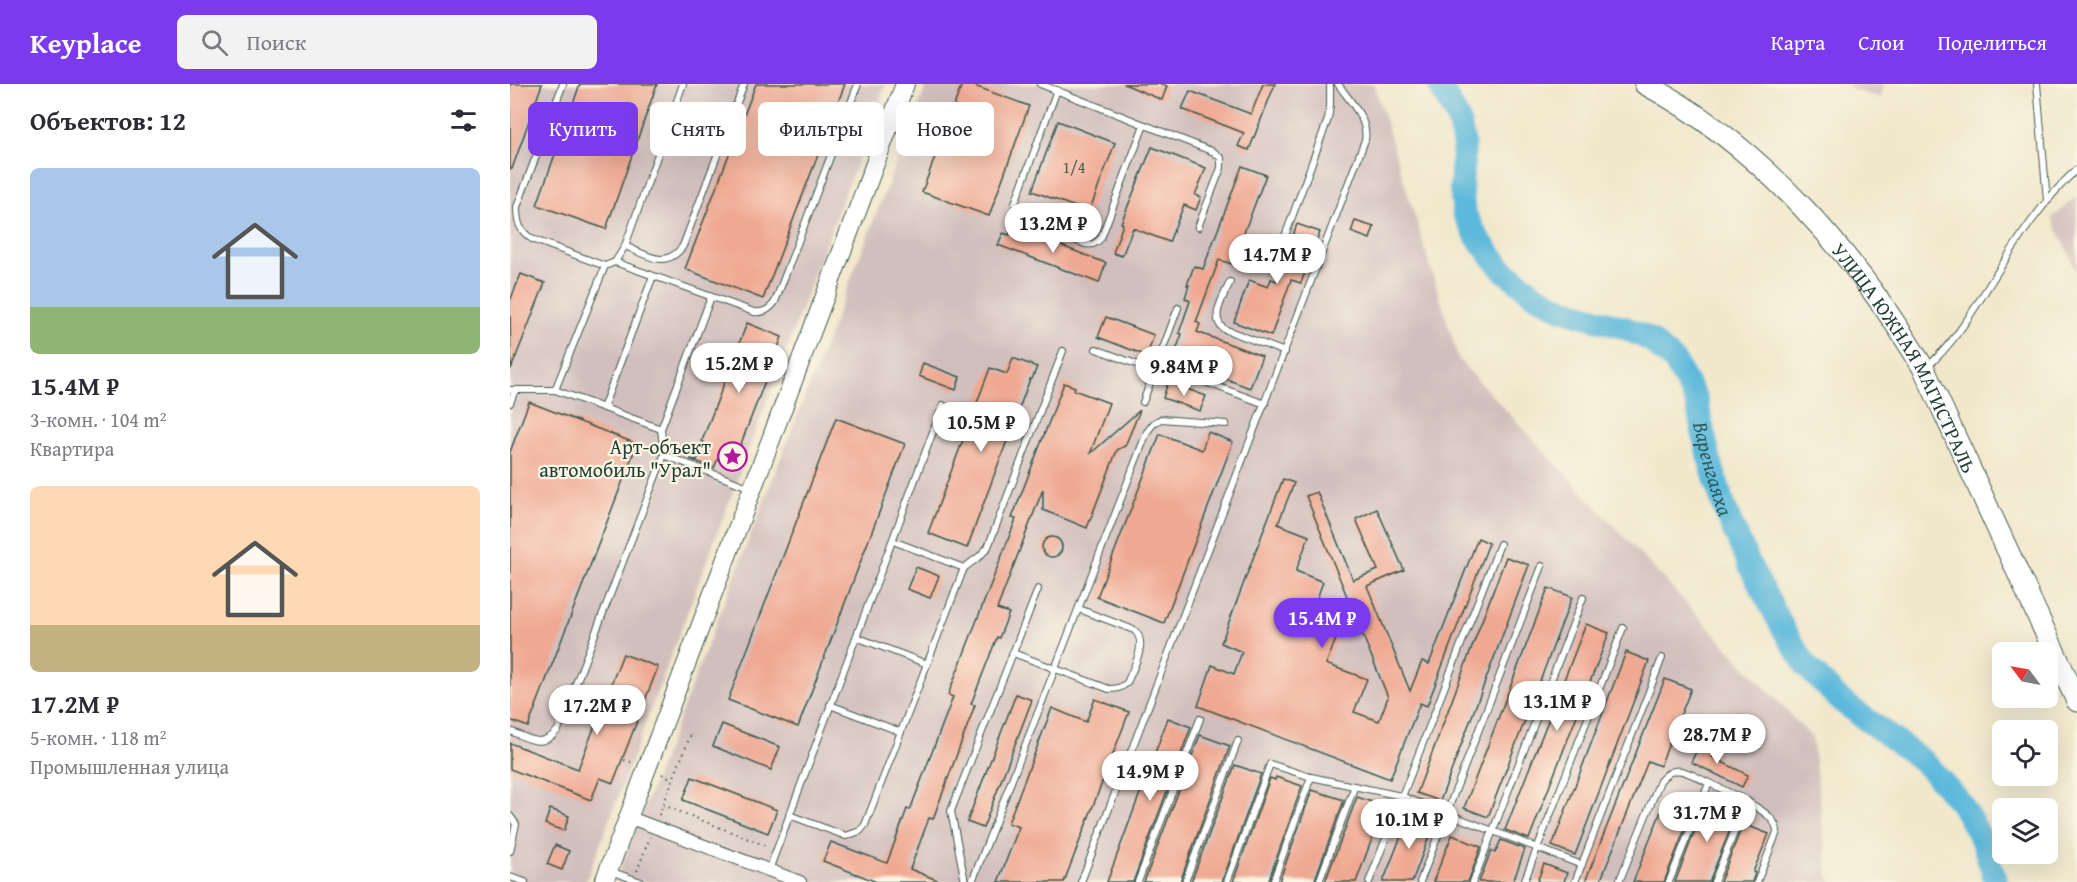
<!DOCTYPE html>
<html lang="ru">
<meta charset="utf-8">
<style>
body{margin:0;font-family:"Gentium Book Plus",serif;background:#f2f2f3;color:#2b2b33;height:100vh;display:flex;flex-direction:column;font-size:22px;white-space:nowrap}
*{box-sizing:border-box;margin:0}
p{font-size:20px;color:#7c7c81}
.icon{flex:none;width:33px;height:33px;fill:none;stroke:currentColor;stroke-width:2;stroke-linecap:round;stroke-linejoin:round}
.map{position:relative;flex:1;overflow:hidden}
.sheet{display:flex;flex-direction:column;background:#fff;width:510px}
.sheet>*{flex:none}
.hud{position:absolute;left:18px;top:18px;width:570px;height:54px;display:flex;gap:12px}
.needle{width:39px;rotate:302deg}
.fabs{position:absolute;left:1482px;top:558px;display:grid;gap:12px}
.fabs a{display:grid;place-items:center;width:66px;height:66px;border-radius:9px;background:#fff;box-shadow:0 6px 24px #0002;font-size:30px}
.price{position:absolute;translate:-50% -51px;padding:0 14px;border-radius:21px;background:#fff;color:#222;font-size:20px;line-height:39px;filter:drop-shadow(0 2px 3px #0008)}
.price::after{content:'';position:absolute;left:50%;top:36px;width:18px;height:14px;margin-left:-9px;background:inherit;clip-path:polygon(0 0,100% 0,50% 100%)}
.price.active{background:#7c3aed;color:#fff}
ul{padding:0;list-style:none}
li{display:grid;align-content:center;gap:12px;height:318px;padding:0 30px}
li span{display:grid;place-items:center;height:186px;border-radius:9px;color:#555}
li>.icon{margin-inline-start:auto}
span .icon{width:108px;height:108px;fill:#fffc;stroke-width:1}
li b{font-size:26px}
h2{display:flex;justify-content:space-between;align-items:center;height:72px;padding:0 30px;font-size:26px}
.tag{padding:0 21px;border-radius:9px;background:#fff;box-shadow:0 6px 24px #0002;font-size:21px;line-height:54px}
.tag.active{background:#7c3aed;color:#fff}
header{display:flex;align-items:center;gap:36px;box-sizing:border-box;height:84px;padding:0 30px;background:#7c3aed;color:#fff}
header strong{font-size:28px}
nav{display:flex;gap:33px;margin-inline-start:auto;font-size:21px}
.search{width:420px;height:54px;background:#f2f2f3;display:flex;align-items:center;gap:15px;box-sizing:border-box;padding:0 21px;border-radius:9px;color:#7c7c81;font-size:22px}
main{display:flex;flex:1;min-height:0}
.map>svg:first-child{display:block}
</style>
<header>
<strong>Keyplace</strong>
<div class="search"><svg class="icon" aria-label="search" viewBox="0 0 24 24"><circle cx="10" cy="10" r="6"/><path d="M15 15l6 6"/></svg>Поиск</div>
<nav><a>Карта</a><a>Слои</a><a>Поделиться</a></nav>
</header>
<main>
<section class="sheet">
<h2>Объектов: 12<svg class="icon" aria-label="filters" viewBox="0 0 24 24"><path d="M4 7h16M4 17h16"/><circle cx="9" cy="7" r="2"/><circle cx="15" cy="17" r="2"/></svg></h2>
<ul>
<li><span style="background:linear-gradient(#a9c7e8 75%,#8fb573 0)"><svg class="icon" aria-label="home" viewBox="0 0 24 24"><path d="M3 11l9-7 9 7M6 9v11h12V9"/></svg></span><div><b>15.4M ₽</b><p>3-комн. · 104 m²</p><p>Квартира</p></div></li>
<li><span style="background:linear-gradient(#ffd9b3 75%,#c2b280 0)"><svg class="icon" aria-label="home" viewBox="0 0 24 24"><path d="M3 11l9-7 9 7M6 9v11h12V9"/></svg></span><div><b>17.2M ₽</b><p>5-комн. · 118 m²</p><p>Промышленная улица</p></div></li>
</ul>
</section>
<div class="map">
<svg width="1567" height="798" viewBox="0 0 1567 798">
<rect width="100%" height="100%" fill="#fcf5e5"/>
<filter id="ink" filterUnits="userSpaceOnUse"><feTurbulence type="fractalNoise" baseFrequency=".0167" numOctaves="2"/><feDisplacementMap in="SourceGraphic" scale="12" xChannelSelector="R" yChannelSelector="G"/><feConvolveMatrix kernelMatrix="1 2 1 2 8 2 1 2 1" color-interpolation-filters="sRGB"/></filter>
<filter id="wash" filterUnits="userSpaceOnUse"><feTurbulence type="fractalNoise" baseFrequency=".008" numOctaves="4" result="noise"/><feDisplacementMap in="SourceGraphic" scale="24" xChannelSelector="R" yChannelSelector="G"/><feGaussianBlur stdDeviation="1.35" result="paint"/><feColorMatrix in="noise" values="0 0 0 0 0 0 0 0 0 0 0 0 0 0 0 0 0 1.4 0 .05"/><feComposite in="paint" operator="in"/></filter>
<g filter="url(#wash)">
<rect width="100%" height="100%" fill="#f1e8cc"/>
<g fill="#d1bfbd">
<path d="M 0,0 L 376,0 L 76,798 L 0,798 Z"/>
<path d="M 417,0 L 864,0 L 949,276 L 1302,654 L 1319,792 L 1322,798 L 105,798 Z"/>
<path d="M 1337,0 L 1374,0 L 1371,14 L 1343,6 Z"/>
<path d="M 1567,113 L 1567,188 L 1542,134 Z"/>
</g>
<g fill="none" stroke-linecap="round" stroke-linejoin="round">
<path stroke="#5db9db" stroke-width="24" id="s1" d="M 929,0 L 948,35 L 954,61 L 951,104 L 954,129 L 967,153 L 991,184 L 1025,211 L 1052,225 L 1115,244 L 1139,255 L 1165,278 L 1186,316 L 1199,374 L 1215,426 L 1241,484 L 1274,546 L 1297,583 L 1330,616 L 1414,678 L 1451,719 L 1474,760 L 1486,798"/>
</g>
<g id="blocks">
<g fill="#efa993">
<path d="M 0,0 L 32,0 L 2,85 L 0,85 Z"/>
<path d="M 70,0 L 147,0 L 96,145 L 27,121 Z"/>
<path d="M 246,0 L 335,0 L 253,215 L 175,185 Z"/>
<path d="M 452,0 L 459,0 L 519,22 L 479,132 L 412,108 Z"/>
<path d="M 614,0 L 651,0 L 657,2 L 652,16 Z"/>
<path d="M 753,0 L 765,0 L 739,66 L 728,62 L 734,49 L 672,25 L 680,7 L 741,30 Z"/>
<path d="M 548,37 L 605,59 L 579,128 L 522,107 Z"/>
<path d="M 642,63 L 696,84 L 685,111 L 691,113 L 686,126 L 674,121 L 659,158 L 623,144 L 612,172 L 603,169 L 613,140 L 611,139 Z"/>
<path d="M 732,82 L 756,91 L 722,180 L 709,176 L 686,238 L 690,240 L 687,248 L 752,272 L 740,304 L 663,275 L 672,250 L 669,249 L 680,217 L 675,214 L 679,201 L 677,201 L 684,182 L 693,185 Z"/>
<path d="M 845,137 L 864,143 L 860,155 L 841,148 Z"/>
<path d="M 787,140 L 810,148 L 791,199 L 781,196 L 761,252 L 724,238 L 739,196 L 758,203 L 761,195 L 767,197 Z"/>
<path d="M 502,143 L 596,179 L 589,199 L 488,161 L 493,149 L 499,151 Z"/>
<path d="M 11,190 L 35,199 L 1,285 L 0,217 Z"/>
<path d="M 596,233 L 644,251 L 637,272 L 588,253 Z"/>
<path d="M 237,239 L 272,253 L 227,370 L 212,364 L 204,384 L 180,375 L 187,376 L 194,358 L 192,357 Z"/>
<path d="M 503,274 L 527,283 L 522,295 L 520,295 L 457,464 L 418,449 L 480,284 L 497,290 Z"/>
<path d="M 413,279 L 450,293 L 446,306 L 409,292 Z"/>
<path d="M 658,298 L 696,312 L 690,327 L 653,314 Z"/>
<path d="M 554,299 L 565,303 L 564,306 L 599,319 L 580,370 L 630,326 L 615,362 L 607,366 L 577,444 L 533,426 L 533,405 L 487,525 L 499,529 L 489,554 L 487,553 L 461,620 L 465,621 L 423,735 L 419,734 L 400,785 L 432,798 L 367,798 L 313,777 L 321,758 L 377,779 L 397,725 L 400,726 L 443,613 L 438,611 L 506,435 L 502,434 Z"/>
<path d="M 19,318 L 127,360 L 18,643 L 0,636 L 0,368 Z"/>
<path d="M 326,334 L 395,360 L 288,643 L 218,616 Z"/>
<path d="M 698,348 L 723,358 L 654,539 L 587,513 L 650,350 L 692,366 Z"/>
<path d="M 773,395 L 784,399 L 768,440 L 799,452 L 786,487 L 813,498 L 800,533 L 830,545 L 816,580 L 857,595 L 844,628 L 869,637 L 878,613 L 796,412 L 807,408 L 843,496 L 868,486 L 846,435 L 867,425 L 894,486 L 857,502 L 900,607 L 912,577 L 919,580 L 968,454 L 979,459 L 917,622 L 910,619 L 880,695 L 688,622 L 702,581 L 724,590 L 732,568 L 711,559 Z"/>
<circle cx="542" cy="463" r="10"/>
<path d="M 996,473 L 1019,481 L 930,717 L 907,709 Z"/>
<path d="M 406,483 L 429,492 L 420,514 L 397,505 Z"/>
<path d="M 1038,504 L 1062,513 L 978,733 L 954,724 Z"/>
<path d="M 1076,540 L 1099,549 L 1019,755 L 995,746 Z"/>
<path d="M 1116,568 L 1139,577 L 1065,771 L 1042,762 Z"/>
<path d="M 113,570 L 148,583 L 103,699 L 90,694 L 81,716 L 0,685 L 0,659 L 68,685 Z"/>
<path d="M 1155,595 L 1181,605 L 1150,682 L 1138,677 L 1090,798 L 1075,798 Z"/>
<path d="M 506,610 L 522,616 L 473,744 L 457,738 Z"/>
<path d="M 585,615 L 619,628 L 554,798 L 488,798 L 509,743 L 498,739 L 542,624 L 576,638 Z"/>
<path d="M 658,634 L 681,643 L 623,798 L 597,798 Z"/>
<path d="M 212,640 L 270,663 L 261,686 L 203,662 Z"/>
<path d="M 690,651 L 720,662 L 670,798 L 634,798 Z"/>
<path d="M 1191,658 L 1206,666 L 1202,673 L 1238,691 L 1232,703 L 1181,678 Z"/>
<path d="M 725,681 L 751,690 L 712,798 L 681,798 Z"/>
<path d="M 182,693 L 267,726 L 258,749 L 173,716 Z"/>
<path d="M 766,693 L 792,702 L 758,798 L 723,798 L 760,694 L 765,696 Z"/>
<path d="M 802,706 L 834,716 L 804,798 L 769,798 Z"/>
<path d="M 1202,712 L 1225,721 L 1219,734 L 1224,736 L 1199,798 L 1165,798 L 1190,734 L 1193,735 Z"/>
<path d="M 847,713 L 874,722 L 846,798 L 815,798 Z"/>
<path d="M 1154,720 L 1181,730 L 1154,798 L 1123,798 Z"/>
<path d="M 40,725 L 59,732 L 54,747 L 35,740 Z"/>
<path d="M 900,729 L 924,739 L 902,798 L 873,798 Z"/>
<path d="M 1233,740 L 1259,750 L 1243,788 L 1245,789 L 1242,798 L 1210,798 Z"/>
<path d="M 942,751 L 971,763 L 958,798 L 923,798 Z"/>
<path d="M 991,756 L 1015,765 L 1003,798 L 969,798 L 981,767 L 985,769 Z"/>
<path d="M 45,761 L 59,767 L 52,786 L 37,780 Z"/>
<path d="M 1034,780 L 1057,789 L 1054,798 L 1027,798 Z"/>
</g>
</g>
</g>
<g filter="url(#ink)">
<use href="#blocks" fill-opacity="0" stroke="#3e574b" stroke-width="1.5"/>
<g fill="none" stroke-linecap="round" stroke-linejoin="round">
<defs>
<g id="service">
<path d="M 53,0 L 7,123 C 7,139 9,146 22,155 L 95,182"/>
<path d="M 530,0 L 704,68 L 711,74 L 711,84 L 688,143"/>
<path d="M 1527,0 L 1537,117"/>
<path d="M 547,6 L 505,119 L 507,132 L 512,136 L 575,160 C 582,161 586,160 591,154 L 634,41"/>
<path d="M 115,162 C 137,171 156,186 173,162 L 234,0"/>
<path d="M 105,178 L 244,228 C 254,229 259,226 265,218 L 348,0"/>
<path d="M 764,182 L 818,35 L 820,22 L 820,0"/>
<path d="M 720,198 C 714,212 699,234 714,245 L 775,268"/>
<path d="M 586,265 L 626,280 L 668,288 L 755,320"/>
<path d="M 1417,283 C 1443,260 1460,232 1478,203 C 1504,162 1531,118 1567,85"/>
<path d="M 0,306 L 5,306 L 0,319"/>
<path d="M 45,306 L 95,182 L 105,178 L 115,162 L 173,0"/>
<path d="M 633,318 L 668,224"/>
<path d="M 93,324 L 143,192"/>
<path d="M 151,345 L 201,213"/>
<path d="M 154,371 L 241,404"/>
<path d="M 454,484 L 470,472 L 478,463 L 553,267"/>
<path d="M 346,553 L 417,580"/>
<path d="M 503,569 L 599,605 C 607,605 611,604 617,599 C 623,584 639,558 624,546 L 569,525"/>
<path d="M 320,621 L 391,648"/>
<path d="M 0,647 C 20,655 32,665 48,646 L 154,371 L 151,345 L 45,306 L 5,306"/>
<path d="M 1237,717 C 1249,726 1266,732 1267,748 L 1247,798"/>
<path d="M 279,731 L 336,752 L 350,747 L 355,741 L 454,484 L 383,457"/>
<path d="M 0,732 L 6,740 L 0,767"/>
<path d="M 259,786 L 433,321"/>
<path d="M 100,787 L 131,798"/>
<path d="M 0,793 L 15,798"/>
<path d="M 455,798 L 441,727 L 528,505"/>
<path d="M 462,798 L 637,348 L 644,339 L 651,335 L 716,340"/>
<path d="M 571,798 L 855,56 C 859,36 839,16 828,0"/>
<path d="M 628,798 L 690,635"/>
<path d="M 675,798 L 728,657"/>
<path d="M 717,798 L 760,680 L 801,693 L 891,712 L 1072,781"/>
<path d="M 763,798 L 801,693"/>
<path d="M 809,798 L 844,704"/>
<path d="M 859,798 L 990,460"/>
<path d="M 910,798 L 1032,482"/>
<path d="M 963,798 L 1073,514"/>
<path d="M 1014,798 L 1113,544"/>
<path d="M 1065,798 L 1152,574"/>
<path d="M 1109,798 L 1150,697 C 1166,677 1179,690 1199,699"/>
<path d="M 1159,798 L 1199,699 L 1237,717 L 1204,798"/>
</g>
<path id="minor" d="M 118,733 L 290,798"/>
<path id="secondary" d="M 94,798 L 395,0"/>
<g id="trunk">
<path id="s2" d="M 1135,0 C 1252,62 1347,173 1414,285 L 1567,617"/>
</g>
</defs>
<use href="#service" stroke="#3e574b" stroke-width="8"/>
<use href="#minor" stroke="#3e574b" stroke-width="14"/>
<use href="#secondary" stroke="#3e574b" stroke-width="20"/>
<use href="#trunk" stroke="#3e574b" stroke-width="23"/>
<g stroke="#3e574b" stroke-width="2" stroke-dasharray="1.5 4.5" stroke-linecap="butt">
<path d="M 114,676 L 121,678"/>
<path d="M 152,690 L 163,695"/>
<path d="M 153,721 L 259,763"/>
<path d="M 149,731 L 181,650"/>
<path d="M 127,787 L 140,753"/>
</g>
<use href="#service" stroke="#fff" stroke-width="6"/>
<use href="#minor" stroke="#fff" stroke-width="12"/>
<use href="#secondary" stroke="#fff" stroke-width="18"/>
<use href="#trunk" stroke="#fff" stroke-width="21"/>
</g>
</g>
<defs>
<symbol id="sight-ring" viewBox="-11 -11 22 22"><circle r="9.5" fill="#fcf5e5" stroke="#b5179e" stroke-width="1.5"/><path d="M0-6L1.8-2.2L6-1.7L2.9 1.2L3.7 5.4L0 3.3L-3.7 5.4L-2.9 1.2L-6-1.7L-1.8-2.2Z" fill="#b5179e"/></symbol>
</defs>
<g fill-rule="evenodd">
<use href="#sight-ring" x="206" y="356" width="33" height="33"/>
</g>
<g text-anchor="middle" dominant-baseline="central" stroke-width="4.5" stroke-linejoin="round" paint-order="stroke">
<g font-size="16" fill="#53584c">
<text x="564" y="83">1/4</text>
</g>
<g font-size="20" fill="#1f3d34" stroke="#fcf5e5">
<text stroke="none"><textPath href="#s2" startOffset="384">УЛИЦА ЮЖНАЯ МАГИСТРАЛЬ</textPath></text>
</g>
<g font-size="20" fill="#1f3d34" stroke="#fcf5e5" text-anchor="end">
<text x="201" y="362">Арт-объект<tspan x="201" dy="23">автомобиль "Урал"</tspan></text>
</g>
<g font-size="21" font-style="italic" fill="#2e5c5e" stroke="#fcf5e5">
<text stroke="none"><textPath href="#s1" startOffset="516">Варенгаяха</textPath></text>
</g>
</g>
</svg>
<div class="fabs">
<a><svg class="needle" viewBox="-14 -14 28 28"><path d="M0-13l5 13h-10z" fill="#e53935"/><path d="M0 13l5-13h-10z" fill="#7c7c81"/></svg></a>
<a><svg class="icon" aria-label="locate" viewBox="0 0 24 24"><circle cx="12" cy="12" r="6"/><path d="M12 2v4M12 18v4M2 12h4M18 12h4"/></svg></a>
<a><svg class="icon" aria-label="layers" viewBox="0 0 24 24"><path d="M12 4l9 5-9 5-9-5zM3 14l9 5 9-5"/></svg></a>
</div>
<b class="price" style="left:543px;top:170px">13.2M ₽</b>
<b class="price" style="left:767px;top:201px">14.7M ₽</b>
<b class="price" style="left:229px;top:310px">15.2M ₽</b>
<b class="price" style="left:674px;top:313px">9.84M ₽</b>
<b class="price" style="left:471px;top:369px">10.5M ₽</b>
<b class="price active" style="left:812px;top:565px">15.4M ₽</b>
<b class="price" style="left:1047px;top:648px">13.1M ₽</b>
<b class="price" style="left:87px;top:652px">17.2M ₽</b>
<b class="price" style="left:1207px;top:681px">28.7M ₽</b>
<b class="price" style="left:640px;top:718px">14.9M ₽</b>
<b class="price" style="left:1197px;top:759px">31.7M ₽</b>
<b class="price" style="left:899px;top:766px">10.1M ₽</b>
<div class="hud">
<a class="tag active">Купить</a>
<a class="tag">Снять</a>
<a class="tag">Фильтры</a>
<a class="tag">Новое</a>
</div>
</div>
</main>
